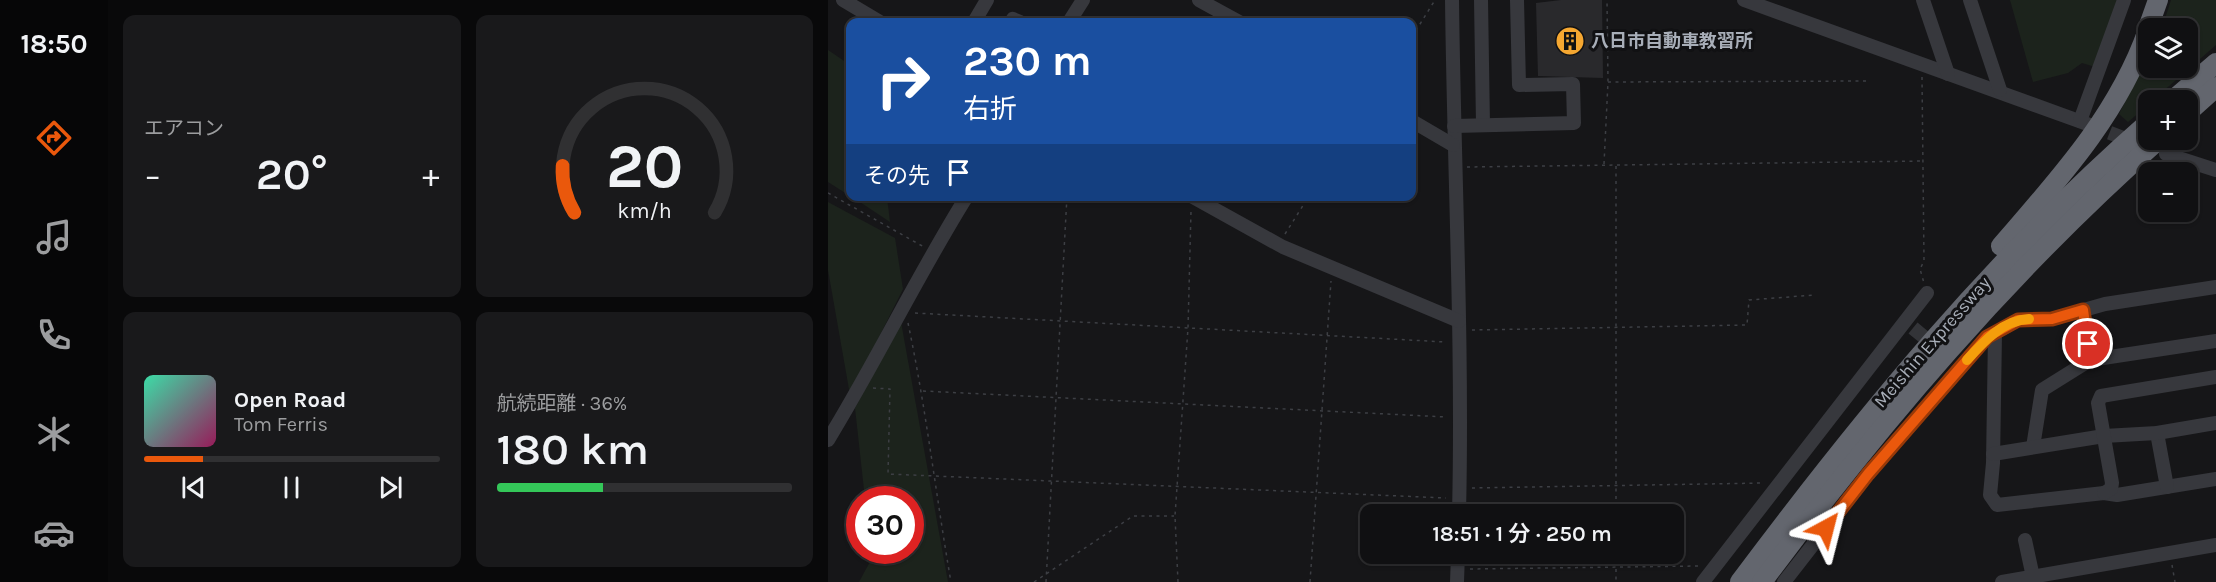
<!DOCTYPE html>
<html lang="ja">
<head>
<meta charset="utf-8">
<style>
  :root { --surface:#101012; --page:#19191b; --text:#f1f3f6; --muted:#9c9d9f; --line:#303032; --accent:#ea580c }
  body { margin:0; font-family:Karla,"Noto Sans JP",sans-serif; background:var(--page); color:var(--text); height:100vh; display:flex; flex-direction:column; font-size:22px; white-space:nowrap }
  * { box-sizing:border-box; margin:0 }
  p { font-size:20px; color:var(--muted) }
  .icon { flex:none; width:33px; height:33px; fill:none; stroke:currentColor; stroke-width:2; stroke-linecap:round; stroke-linejoin:round }
  .map { position:relative; flex:1; overflow:hidden }
  .side { display:flex; flex-direction:column; gap:15px; padding:15px; background:#09090a; width:720px }
  .side>* { flex:none }
  .guide { position:absolute; left:18px; top:18px; width:570px; height:183px; border-radius:12px; box-shadow:0 2px 4px #0004,0 0 0 2px var(--line); background:#1a4fa0; color:#fff; overflow:hidden }
  .buttons { position:absolute; left:1310px; top:18px; display:grid; gap:12px }
  .buttons a { display:grid; place-items:center; width:60px; height:60px; border-radius:12px; background:var(--surface); box-shadow:0 2px 4px #0004,0 0 0 2px var(--line); font-size:30px }
  .speed { position:absolute; left:18px; top:486px; display:flex; gap:12px; font-size:30px; font-weight:700; text-align:center }
  .speed>* { display:grid; place-content:center; width:78px; height:78px; border-radius:50%; background:var(--surface); box-shadow:0 2px 4px #0004,0 0 0 2px var(--line); line-height:1 }
  .speed .limit { border:9px solid #d22; background:#fff; color:#111 }
  .pin { position:absolute; display:grid; place-items:center; width:51px; height:51px; color:#fff; margin:-26px; border:3px solid #fff; border-radius:50%; box-shadow:0 2px 6px #0007 }
  .me { position:absolute; width:66px; margin:-33px; rotate:38deg; stroke-linejoin:round; filter:drop-shadow(0 0 4px #0008) }
  .turn { display:flex; align-items:center; gap:21px; height:126px; padding:0 18px; font-size:27px }
  .turn .icon { width:78px; height:78px; stroke-width:2.5 }
  .turn b { display:block; font-size:42px; line-height:51px }
  .then { display:flex; align-items:center; height:57px; padding:0 18px; background:#0003; gap:12px; font-size:22px }
  .big { font-size:45px; font-weight:600; line-height:1.1 }
  .side .tile { flex:1; display:flex; flex-direction:column; justify-content:center; gap:9px; min-width:0; padding:0 21px; border-radius:12px; background:var(--page) }
  .side .dial { align-items:center; gap:0 }
  .dial svg { height:156px; overflow:visible; fill:none; stroke:var(--line); stroke-width:7; stroke-linecap:round; text-anchor:middle }
  .dial text { fill:var(--text); stroke:none }
  .song { display:flex; align-items:center; gap:18px }
  .cover { width:72px; height:72px; border-radius:9px; background:linear-gradient(135deg,hsl(160 70% 55%),hsl(330 70% 35%)) }
  .played { height:6px; border-radius:3px; background:linear-gradient(90deg,var(--accent) 20%,var(--line) 20%) }
  .keys { display:flex; justify-content:space-around; direction:ltr }
  .heat { display:flex; justify-content:space-between; align-items:center; font-size:33px; direction:ltr }
  .charge { height:9px; border-radius:4px; background:linear-gradient(90deg,#34c759 36%,var(--line) 0) }
  .side .tiles { flex:1; display:grid; gap:15px; grid-template-columns:repeat(2,1fr) }
  .trip { position:absolute; left:532px; top:504px; width:324px; height:60px; border-radius:12px; background:var(--surface); box-shadow:0 2px 4px #0004,0 0 0 2px var(--line); font-weight:600; line-height:60px; text-align:center }
  main { display:flex; flex:1; min-height:0 }
  .tab-bar { display:flex; flex-direction:column; width:108px; justify-content:space-around; align-items:center; background:#060607; color:var(--muted) }
  .tab-bar .icon { width:42px; height:42px }
  .tab-bar .current { color:var(--accent) }
  .tab-bar b { font-size:27px; color:var(--text) }
  .map>svg:first-child { display:block }
  .green { fill:#1c231c }
  .building { fill:#29292c }
  .lines { fill:none; stroke-linecap:round; stroke-linejoin:round }
  .minor-tunnel { stroke:#333438; stroke-width:14; stroke-dasharray:14 7; stroke-linecap:butt }
  .path { stroke:#3d3f44; stroke-width:1.5; stroke-dasharray:3 4.5; stroke-linecap:butt }
  .minor { stroke:#37383d; stroke-width:14 }
  .highway { stroke:#63666e; stroke-width:20 }
  .route-casing { stroke:#983908; stroke-width:15 }
  .route { stroke:#ea580c; stroke-width:10 }
  .slow { stroke:#f59e0b; stroke-width:10 }
  .labels { text-anchor:middle; stroke-width:6; stroke-linejoin:round; paint-order:stroke }
  .poi-label { font-size:18px; font-weight:bold; fill:#a8aeb8; stroke:#111113; text-anchor:start }
  .street-label { font-size:18px; fill:#a8aeb8; stroke:#111113 }
</style>
</head>
<body>
<main>
<nav class="tab-bar">
<b>18:50</b>
<svg class="icon current" aria-label="directions" viewBox="0 0 24 24"><path d="M12 3l9 9-9 9-9-9zM9 14v-3h6M13 9l2 2-2 2"/></svg>
<svg class="icon" aria-label="music" viewBox="0 0 24 24"><path d="M9 18V5l10-2v13"/><circle cx="6" cy="18" r="3"/><circle cx="16" cy="16" r="3"/></svg>
<svg class="icon" aria-label="phone" viewBox="0 0 24 24"><path d="M5 4h4l2 5-3 2q2 4 5 5l2-3 5 2v4C11 20 4 13 5 4z"/></svg>
<svg class="icon" aria-label="climate" viewBox="0 0 24 24"><path d="M12 3v18M4 7l16 10M4 17L20 7"/></svg>
<svg class="icon" aria-label="car" viewBox="0 0 24 24"><path d="M5 17H2v-5l4-1 3-4h7l3 4 3 1v5h-3M9 17h6M6 11h13"/><circle cx="7" cy="17" r="2"/><circle cx="17" cy="17" r="2"/></svg>
</nav>
<section class="side">
<div class="tiles">
<div class="tile"><p>エアコン</p>
<div class="heat"><a>−</a><b class="big">20°</b><a>+</a></div>
</div>
<div class="tile dial"><svg viewBox="0 0 100 80">
<path d="M14 69A42 42 0 1 1 86 69"/>
<path d="M14 69A42 42 0 0 1 8 45" stroke="#ea580c"/>
<text x="50" y="56" font-size="32" font-weight="700">20</text>
<text x="50" y="72" font-size="11">km/h</text>
</svg></div>
<div class="tile">
<div class="song"><i class="cover"></i><div><b>Open Road</b><p>Tom Ferris</p></div></div>
<div class="played"></div>
<div class="keys"><svg class="icon" aria-label="previous" viewBox="0 0 24 24"><path d="M18 5L8 12l10 7zM5 5v14"/></svg><svg class="icon" aria-label="pause" viewBox="0 0 24 24"><path d="M8 5v14M16 5v14"/></svg><svg class="icon" aria-label="next" viewBox="0 0 24 24"><path d="M6 5l10 7-10 7zM19 5v14"/></svg></div>
</div>
<div class="tile"><p>航続距離 · 36%</p><b class="big">180 km</b><div class="charge"></div></div>
</div>
</section>
<div class="map">
<svg width="1388" height="582" viewBox="0 0 1388 582">
  <rect width="100%" height="100%" fill="#161618"/>
  <g class="green">
    <polygon points="1182,0 1291,0 1267,67 1254,63 1240,73 1205,82"/>
    <polygon points="1343,0 1388,0 1388,45 1325,100 1320,100 1320,105 1300,122 1291,114 1320,56 1320,68 1359,68 1359,28 1334,28"/>
    <polygon points="0,50 22,65 22,196 0,182"/>
    <polygon points="23,196 59,197 62,222"/>
    <polygon points="0,202 67,238 75,289 22,395 0,270"/>
    <polygon points="73,322 120,582 31,582 44,558 43,551 82,550 82,500 37,499 27,408"/>
  </g>
  <polygon class="building" points="733,0 774,0 775,78 710,76 708,3"/>
  <g class="lines">
    <g class="minor-tunnel">
      <polyline points="1262,125 1308,143"/>
      <polyline points="1085,328 1109,348"/>
    </g>
    <g class="path">
      <polyline points="584,37 607,0"/>
      <polyline points="1094,77 1096,261 1092,269 1096,283"/>
      <polyline points="780,82 1039,81"/>
      <polyline points="776,164 780,82 779,0"/>
      <polyline points="639,167 1095,161"/>
      <polyline points="0,193 96,247"/>
      <polyline points="457,234 481,196"/>
      <polyline points="87,313 618,342"/>
      <path d="M 80,323 C 98,408 108,496 123,582"/>
      <polyline points="644,330 919,325 921,300 986,295"/>
      <polyline points="45,388 62,389 60,474 618,498"/>
      <polyline points="95,391 618,417"/>
      <polyline points="644,488 936,483"/>
      <polyline points="788,514 788,166"/>
      <polyline points="788,554 788,582"/>
      <polyline points="1344,565 1347,582"/>
      <polyline points="642,569 872,566"/>
      <polyline points="206,582 305,516 346,516"/>
      <polyline points="218,582 239,196"/>
      <polyline points="350,582 347,516 360,328 363,211"/>
      <polyline points="482,582 503,281"/>
    </g>
    <g class="minor">
      <polyline points="15,0 52,22"/>
      <polyline points="371,0 411,22"/>
      <path d="M 624,0 C 626,171 635,343 631,514"/>
      <polyline points="653,0 655,125"/>
      <polyline points="916,0 1262,125"/>
      <polyline points="1095,0 1120,74"/>
      <polyline points="1142,0 1172,90"/>
      <polyline points="146,22 159,0"/>
      <polyline points="183,22 185,19 192,22"/>
      <polyline points="241,22 255,0"/>
      <polyline points="584,121 625,145"/>
      <polyline points="1252,121 1296,0"/>
      <polyline points="626,126 746,123 745,84 691,85 689,0"/>
      <polyline points="1338,154 1388,170"/>
      <polyline points="363,196 455,247 631,321"/>
      <polyline points="1388,287 1277,304 1224,319 1190,320 1167,333 1165,463 1162,495 1169,505 1276,493 1289,495 1388,479"/>
      <polyline points="1255,310 1262,360"/>
      <polyline points="1329,433 1339,487"/>
      <path d="M 0,440 C 49,360 89,276 139,196"/>
      <polyline points="1205,447 1214,390 1262,360 1388,341"/>
      <polyline points="1165,454 1276,436 1329,433 1388,423"/>
      <polyline points="1276,493 1283,489 1284,483 1270,403 1273,396 1388,377"/>
      <polyline points="1197,540 1205,577"/>
      <polyline points="629,582 630,554"/>
      <polyline points="875,582 1099,293"/>
      <polyline points="956,582 1040,474 1159,337 1167,333"/>
      <polyline points="1174,582 1388,545"/>
    </g>
    <g class="highway">
      <polyline points="1320,28 1330,0"/>
      <polyline points="1345,100 1388,63"/>
      <polyline points="1359,113 1388,87"/>
      <path d="M 1173,246 C 1231,179 1290,115 1320,30"/>
      <path d="M 912,582 C 1037,415 1163,261 1320,123"/>
      <path d="M 934,582 C 1053,422 1181,272 1330,140"/>
    </g>
  </g>
  <g class="lines">
    <g class="route-casing">
      <polyline id="route" points="998,528 1040,474 1159,337 1190,320 1224,319 1255,310 1260,344"/>
    </g>
    <use href="#route" class="route"/>
    <path class="slow" d="M 1139,360 C 1155,342 1175,320 1201,319"/>
  </g>
  <defs>
    <g id="building-disc" transform="scale(1.5)"><circle r="9.5" fill="#f5a731" stroke="#111113"/><path d="M-4-6H4V6H1V3H-1V6H-4ZM-2.5-4.3h1.7v1.8h-1.7ZM.8-4.3h1.7v1.8H.8ZM-2.5-1h1.7V.8h-1.7ZM.8-1h1.7V.8H.8Z" fill="#111"/></g>
  </defs>
  <g fill-rule="evenodd">
    <use href="#building-disc" x="742" y="41"/>
  </g>
  <g class="labels">
    <g class="poi-label">
      <text x="763" y="47">八日市自動車教習所</text>
    </g>
    <g class="street-label">
      <text transform="translate(1104 342) rotate(-49)" y="6">Meishin Expressway</text>
    </g>
  </g>
</svg>
<div class="buttons">
<a><svg class="icon" aria-label="layers" viewBox="0 0 24 24"><path d="M12 4l9 5-9 5-9-5zM3 14l9 5 9-5"/></svg></a>
<a>+</a>
<a>−</a>
</div>
<div class="speed"><div class="limit">30</div></div>
<div class="pin" style="left:1260px;top:344px;background:#d93025"><svg class="icon" aria-label="arrive" viewBox="0 0 24 24"><path d="M6 21V4h12l-3 4 3 4H6"/></svg></div>
<svg class="me" style="left:998px;top:528px" viewBox="-20 -20 40 40"><path d="M0-17L14 15 0 8-14 15z" fill="#ea580c" stroke="#fff" stroke-width="4"/></svg>
<div class="trip">18:51 · 1 分 · 250 m</div>
<div class="guide">
<div class="turn"><svg class="icon" aria-label="right" viewBox="0 0 24 24"><path d="M7 20v-9h11M14 6l5 5-5 5"/></svg><div><b>230 m</b>右折</div></div>
<div class="then">その先<svg class="icon" aria-label="arrive" viewBox="0 0 24 24"><path d="M6 21V4h12l-3 4 3 4H6"/></svg></div>
</div>
</div>
</main>
</body>
</html>
